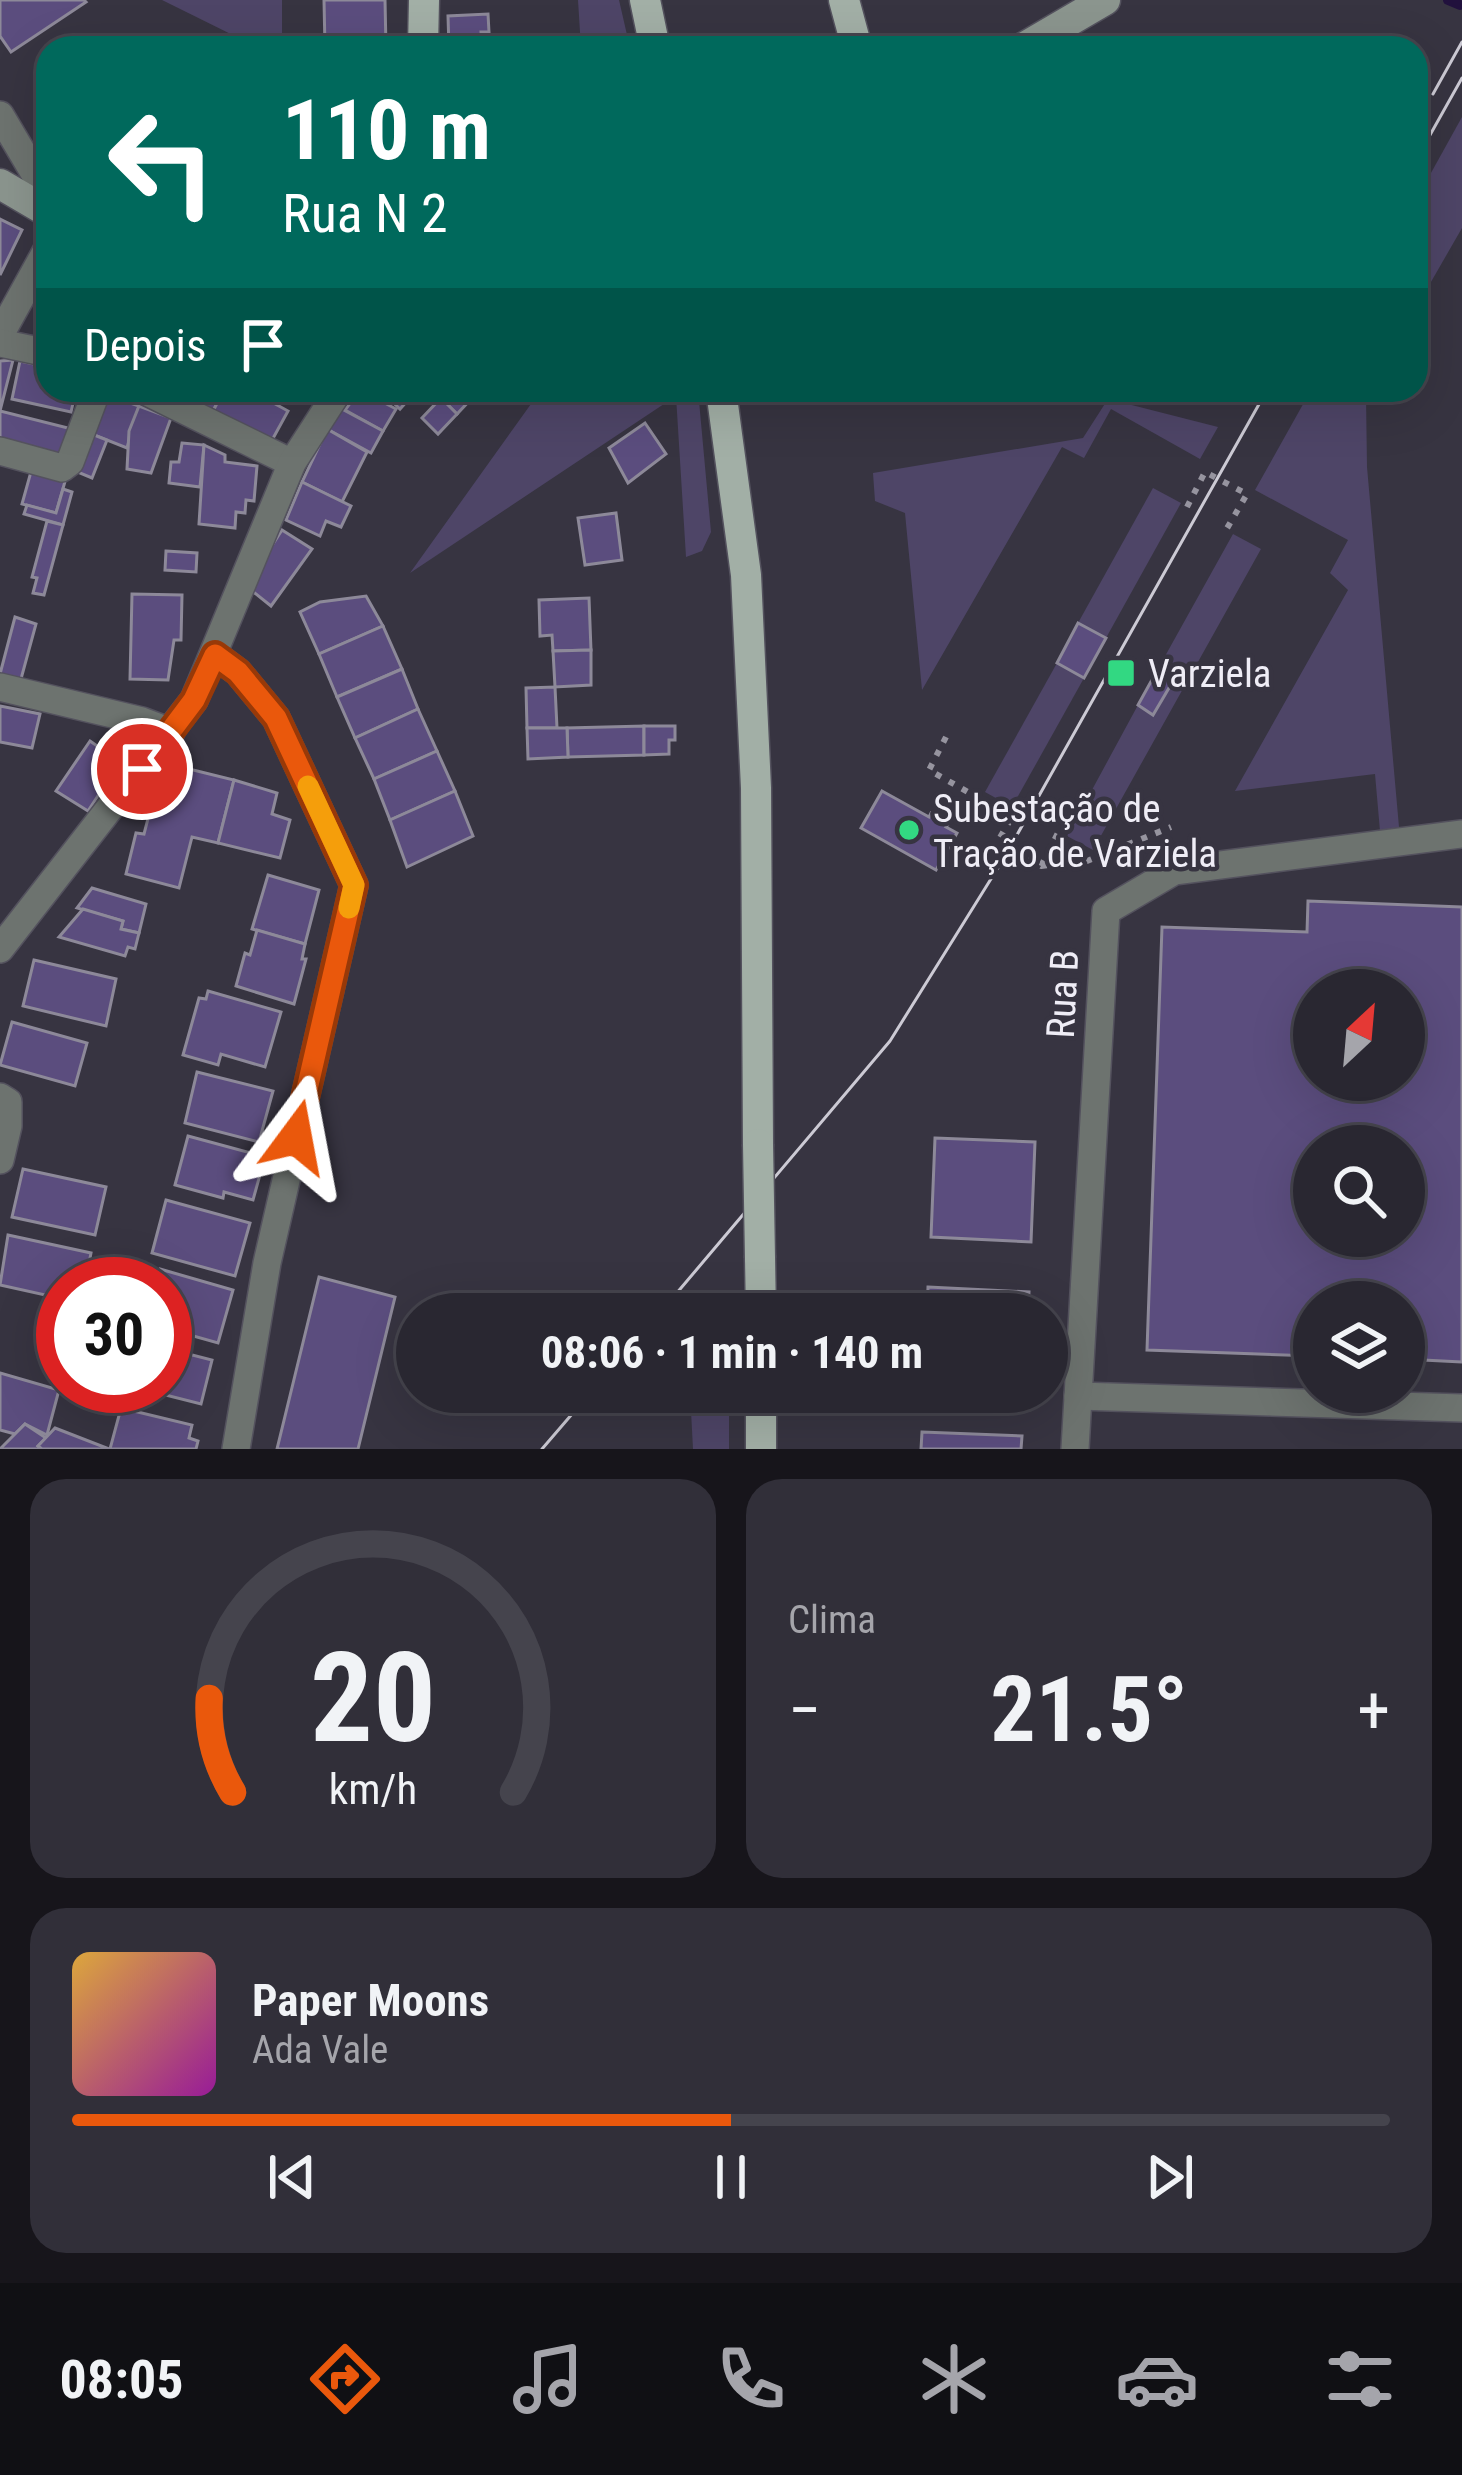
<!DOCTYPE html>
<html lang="pt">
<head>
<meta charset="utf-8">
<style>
  :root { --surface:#292731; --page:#312f39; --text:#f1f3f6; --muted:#a5a5ab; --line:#45444d; --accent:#ea580c }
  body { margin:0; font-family:"Roboto Condensed",sans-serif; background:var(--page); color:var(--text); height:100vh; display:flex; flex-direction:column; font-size:45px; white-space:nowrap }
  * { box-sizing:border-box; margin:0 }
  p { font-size:39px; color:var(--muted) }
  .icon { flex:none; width:66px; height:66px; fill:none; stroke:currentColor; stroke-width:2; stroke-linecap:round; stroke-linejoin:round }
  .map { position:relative; height:1449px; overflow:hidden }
  .side { display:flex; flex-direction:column; gap:30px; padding:30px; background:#17151b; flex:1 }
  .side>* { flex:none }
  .top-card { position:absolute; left:36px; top:36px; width:1392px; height:366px; border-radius:36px; box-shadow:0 12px 48px #0002,0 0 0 3px var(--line); background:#00695c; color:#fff; overflow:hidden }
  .needle { width:78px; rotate:26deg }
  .controls { position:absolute; left:1293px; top:969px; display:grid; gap:24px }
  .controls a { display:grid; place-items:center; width:132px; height:132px; border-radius:50%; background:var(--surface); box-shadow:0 12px 48px #0002,0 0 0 3px var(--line); font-size:60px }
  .speed { position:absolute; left:36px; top:1257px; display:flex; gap:24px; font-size:60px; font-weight:700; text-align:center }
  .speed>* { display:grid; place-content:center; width:156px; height:156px; border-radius:50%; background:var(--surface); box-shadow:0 12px 48px #0002,0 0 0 3px var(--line); line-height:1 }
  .speed .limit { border:18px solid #d22; background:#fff; color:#111 }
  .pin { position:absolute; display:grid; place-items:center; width:102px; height:102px; color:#fff; margin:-51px; border:6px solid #fff; border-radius:50%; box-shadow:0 3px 12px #0007 }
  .me { position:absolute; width:132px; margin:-66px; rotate:13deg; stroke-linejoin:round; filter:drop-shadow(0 0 9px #0008) }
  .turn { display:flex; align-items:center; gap:42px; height:252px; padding:0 48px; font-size:54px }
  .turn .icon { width:156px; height:156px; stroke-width:2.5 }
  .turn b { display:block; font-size:84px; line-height:102px }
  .then { display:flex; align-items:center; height:114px; padding:0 48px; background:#0003; gap:24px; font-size:45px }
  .big { font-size:90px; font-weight:700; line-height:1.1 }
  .side .widget { flex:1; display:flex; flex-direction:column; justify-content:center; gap:18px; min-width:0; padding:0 42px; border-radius:36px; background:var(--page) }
  .side .dial { align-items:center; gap:0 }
  .dial svg { height:312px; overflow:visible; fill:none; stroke:var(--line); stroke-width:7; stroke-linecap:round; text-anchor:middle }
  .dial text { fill:var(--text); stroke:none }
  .song { display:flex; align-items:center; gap:36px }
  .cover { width:144px; height:144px; border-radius:18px; background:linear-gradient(135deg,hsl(40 70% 55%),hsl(300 70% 35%)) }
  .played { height:12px; border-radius:6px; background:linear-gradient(90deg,var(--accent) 50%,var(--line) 50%) }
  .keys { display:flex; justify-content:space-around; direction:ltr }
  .heat { display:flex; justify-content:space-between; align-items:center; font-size:66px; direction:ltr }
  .side .tiles { flex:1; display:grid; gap:30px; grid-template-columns:1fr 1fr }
  .widget:last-child { grid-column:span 2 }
  .trip { position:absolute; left:396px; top:1293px; width:672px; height:120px; border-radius:60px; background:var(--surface); box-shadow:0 12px 48px #0002,0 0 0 3px var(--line); font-weight:700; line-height:120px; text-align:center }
  .menu { display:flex; height:192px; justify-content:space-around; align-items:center; background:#101014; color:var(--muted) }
  .menu .icon { width:84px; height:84px }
  .menu .current { color:var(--accent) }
  .menu b { font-size:54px; color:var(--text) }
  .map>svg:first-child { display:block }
  .green { fill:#4e4567 }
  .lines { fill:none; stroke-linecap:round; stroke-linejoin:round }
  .stream { stroke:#21113d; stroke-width:10 }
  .building { fill:#5b4d7e; stroke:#8d8999; stroke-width:3; fill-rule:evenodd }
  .street-casing { stroke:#54525e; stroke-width:30 }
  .secondary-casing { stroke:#54525e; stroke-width:33 }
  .primary-casing { stroke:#54525e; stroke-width:33 }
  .path { stroke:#96949f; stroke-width:6; stroke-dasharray:6 9; stroke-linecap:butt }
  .street { stroke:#6d736f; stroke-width:27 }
  .secondary { stroke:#8b958e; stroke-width:30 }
  .primary { stroke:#a2afa6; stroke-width:30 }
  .tram { stroke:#cccad4; stroke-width:3 }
  .primary-bridge-casing { stroke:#54525e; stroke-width:33; stroke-linecap:butt }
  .primary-bridge { stroke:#a2afa6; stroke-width:30 }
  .route-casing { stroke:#983908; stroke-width:30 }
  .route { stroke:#ea580c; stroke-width:21 }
  .slow { stroke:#f59e0b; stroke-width:21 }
  .poi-dot { fill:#32d882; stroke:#373441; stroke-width:4.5 }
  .labels { text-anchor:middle; stroke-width:9; stroke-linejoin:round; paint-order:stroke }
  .poi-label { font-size:39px; fill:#efedf6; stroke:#373441; text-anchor:start }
  .street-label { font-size:39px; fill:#efedf6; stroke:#373441 }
</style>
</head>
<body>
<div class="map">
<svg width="1462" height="1449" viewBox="0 0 1462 1449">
  <rect width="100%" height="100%" fill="#373441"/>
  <g class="green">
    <polygon points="162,0 282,0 282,48 259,48"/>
    <polygon points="578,0 619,0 630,48 581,48"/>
    <polygon points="1462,117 1462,228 1416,308 1416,200"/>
    <polygon points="541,390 698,390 711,532 702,551 686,557 676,396 410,573"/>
    <polygon points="1311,390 1369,390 1366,396 1367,467 1399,827 1380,831 1375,774 1235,791 1348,590 1330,573 1348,540 1255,490"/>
    <polygon points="1108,399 1218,427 1200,459 1111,409 1084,458 1062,447 922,690 905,513 875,501 873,473 1083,438"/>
    <polygon points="1153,488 1181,503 1106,638 1078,623"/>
    <polygon points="1233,534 1261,549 1093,850 1067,836 1138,705 1154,714 1175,677 1159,667"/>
    <polygon points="1057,663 1084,678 1012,807 985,792"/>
    <polygon points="690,1392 729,1392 729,1449 693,1449"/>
  </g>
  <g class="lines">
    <polyline class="stream" points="1448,0 1460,5"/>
  </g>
  <g class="building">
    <polygon points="0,0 84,0 86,2 11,52 0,36"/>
    <polygon points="324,0 385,0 386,48 325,48"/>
    <polygon points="488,14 489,32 481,32 482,48 449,48 448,16"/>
    <polygon points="0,219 22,230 0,275"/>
    <polygon points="13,360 0,411 0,413 0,361"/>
    <polygon points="20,361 48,367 48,390 76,390 71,412 12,399"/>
    <polygon points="161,390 224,390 212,413"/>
    <polygon points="224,390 250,390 288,411 271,442 212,413"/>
    <polygon points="360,390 396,409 383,431 345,410"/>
    <polygon points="380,390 417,390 400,409"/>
    <polygon points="449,390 464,390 472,398 457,414 441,398"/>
    <polygon points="104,394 139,406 127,448 89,433"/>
    <polygon points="441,398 457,414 438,434 422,418"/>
    <polygon points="139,406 171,418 151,473 127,469 129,431"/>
    <polygon points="340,408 383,431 371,453 327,429"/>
    <polygon points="0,411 72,429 59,458 0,444"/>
    <polygon points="645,423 666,454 628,483 609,448"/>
    <polygon points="327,429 367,452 342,502 302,482"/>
    <polygon points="89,433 107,440 92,478 75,471"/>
    <polygon points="182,443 204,445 200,487 169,483 171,462 179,462"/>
    <polygon points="204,445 225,455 225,462 257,466 254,501 246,500 245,513 236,512 235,528 199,524"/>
    <polygon points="32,468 66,478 56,513 22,504"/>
    <polygon points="302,482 351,506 341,527 326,521 320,536 286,520"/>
    <polygon points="63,489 72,492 63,525 24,514 27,505 56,513"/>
    <polygon points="616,513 622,560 585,565 578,518"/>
    <polygon points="47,521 63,525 44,595 33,593 37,578 32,577"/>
    <polygon points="282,530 312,549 271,606 246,586"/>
    <polygon points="166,551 197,553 196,572 165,570"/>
    <polygon points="132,594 182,595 181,640 174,640 168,680 130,679"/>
    <polygon points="366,596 383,626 319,654 300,612 320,602"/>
    <polygon points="589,598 591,650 553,651 552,635 540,636 539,600"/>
    <polygon points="15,617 36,624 21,679 0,674"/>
    <polygon points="1078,623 1106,638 1084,678 1057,663"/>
    <polygon points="383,626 402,669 337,697 319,654"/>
    <polygon points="591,650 591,685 555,687 553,651"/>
    <polygon points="1159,667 1176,676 1153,715 1138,705"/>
    <polygon points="402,669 418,709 355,738 337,697"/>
    <polygon points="555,687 557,728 527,728 526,688"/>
    <polygon points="0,706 40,714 32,748 0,742"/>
    <polygon points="418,709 437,751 374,779 355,738"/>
    <polygon points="644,726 644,755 568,757 567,728"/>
    <polygon points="644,726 675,726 675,740 669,740 669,754 644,755"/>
    <polygon points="527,728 567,728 568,757 528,759"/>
    <polygon points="90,741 120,762 88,811 56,791"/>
    <polygon points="437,751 455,791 390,820 374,779"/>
    <polygon points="185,768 234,780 218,843 192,837 179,888 126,874 136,833 144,834 156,788 178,794"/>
    <polygon points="234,780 277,793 272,814 290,820 280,858 218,843"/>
    <polygon points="455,791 473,836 407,867 390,820"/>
    <polygon points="882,791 929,817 931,813 949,823 946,827 957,833 936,870 861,828"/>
    <polygon points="268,875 319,890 305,944 252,929"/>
    <polygon points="92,888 146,904 139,933 121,929 123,921 77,908"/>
    <path d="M 1308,901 L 1462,907 L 1462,1362 L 1404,1359 L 1404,1302 L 1314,1302 L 1314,1356 L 1147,1350 L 1162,927 L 1307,932 ZM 1314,990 L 1404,990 L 1404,1080 L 1314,1080 ZM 1314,1146 L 1404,1146 L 1404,1236 L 1314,1236 Z"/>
    <polygon points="83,909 123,921 121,929 139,933 135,949 128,947 125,956 59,937"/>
    <polygon points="257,930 305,944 302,959 306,959 294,1004 236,986 245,953 250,955"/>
    <polygon points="34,960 116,979 106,1026 23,1006"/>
    <polygon points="208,991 281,1012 265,1067 221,1054 218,1065 183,1055 199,998 206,999"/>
    <polygon points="12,1022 87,1043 75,1086 0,1065"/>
    <polygon points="197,1072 273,1091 259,1142 185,1123"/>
    <polygon points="188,1136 251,1153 249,1160 263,1164 253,1200 224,1192 223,1198 175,1185"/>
    <polygon points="935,1138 1035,1142 1031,1242 931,1237"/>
    <polygon points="23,1169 106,1187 95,1235 12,1217"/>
    <polygon points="166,1200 250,1223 235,1276 152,1253"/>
    <polygon points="8,1235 91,1253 85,1284 63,1284 63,1299 0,1285"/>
    <polygon points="160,1269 233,1290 218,1343 165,1328 165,1284 155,1284"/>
    <polygon points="319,1277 395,1297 358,1449 277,1449"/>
    <polygon points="928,1287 1029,1292 1028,1314 927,1314"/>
    <polygon points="165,1348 212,1360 201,1404 130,1386 165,1386"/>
    <polygon points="0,1373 59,1390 47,1435 25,1424 15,1434 0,1430"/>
    <polygon points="121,1408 192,1425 189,1438 198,1441 196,1449 110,1449"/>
    <polygon points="25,1424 46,1438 38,1446 42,1449 0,1449"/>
    <polygon points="55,1428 109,1449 42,1449 38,1446"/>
    <polygon points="922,1432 1022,1436 1021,1449 921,1449"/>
  </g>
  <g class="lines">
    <g class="street-casing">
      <g id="street">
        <polyline points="0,115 48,196"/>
        <polyline points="0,335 48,248"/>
        <polyline points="0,343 48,353"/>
        <polyline points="143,390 292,463"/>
        <polyline points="0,451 62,468 70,462 97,390"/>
        <polyline points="215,655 238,672 276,718 354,885 267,1263 236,1449"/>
        <polyline points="0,687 142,721 171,732"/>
        <polyline points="0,949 194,700 292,463 339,390"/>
        <polyline points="0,1097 8,1102 8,1126 0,1160"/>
        <polyline points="1078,1396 1462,1408"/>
        <polyline points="1075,1449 1106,911 1174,871 1462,834"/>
      </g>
    </g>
    <g class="secondary-casing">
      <g id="secondary">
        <polyline points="1023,48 1105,0"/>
        <polyline points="0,184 48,212"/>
      </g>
    </g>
    <g class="primary-casing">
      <g id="primary">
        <polyline points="645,0 655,48"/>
        <polyline points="844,0 857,48"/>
        <polyline points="423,48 424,0"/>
        <polyline points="721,390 746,575 756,788 758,1144"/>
        <polyline points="760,1258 761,1314"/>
        <polyline points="761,1392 761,1449"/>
      </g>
    </g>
    <g class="path">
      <polyline points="1187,507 1205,472 1247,494 1226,530"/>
      <polyline points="946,737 929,770 1012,817 998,841 1041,866 1087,861 1171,827"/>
      <polyline points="1041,866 1059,831"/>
    </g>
    <use href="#street" class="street"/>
    <use href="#secondary" class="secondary"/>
    <use href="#primary" class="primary"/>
    <g class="tram">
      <polyline points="1433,94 1462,42"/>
      <polyline points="1416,160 1462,78"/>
      <polyline points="659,1314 890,1041 1004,858 1267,390"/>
      <polyline points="542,1449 591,1392"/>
    </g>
    <g class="primary-bridge-casing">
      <polyline id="primary-bridge" points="758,1144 760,1258"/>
    </g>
    <use href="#primary-bridge" class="primary-bridge"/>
  </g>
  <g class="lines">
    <g class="route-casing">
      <polyline id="route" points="142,769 194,700 215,655 238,672 276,718 354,885 296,1137"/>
    </g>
    <use href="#route" class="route"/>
    <polyline class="slow" points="308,786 354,885 349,908"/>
  </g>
  <g class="poi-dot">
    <rect x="1106" y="658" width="30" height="30" rx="6"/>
    <circle cx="909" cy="830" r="12"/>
  </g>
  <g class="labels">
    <g class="poi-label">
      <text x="1148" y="687">Varziela</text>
      <text x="933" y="822">Subestação de<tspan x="933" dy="45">Tração de Varziela</tspan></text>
    </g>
    <g class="street-label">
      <text transform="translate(1062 994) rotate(-87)" y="14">Rua B</text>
    </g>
  </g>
</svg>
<div class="controls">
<a><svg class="needle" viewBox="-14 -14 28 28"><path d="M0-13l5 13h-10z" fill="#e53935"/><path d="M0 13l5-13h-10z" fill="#a5a5ab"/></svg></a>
<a><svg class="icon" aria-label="search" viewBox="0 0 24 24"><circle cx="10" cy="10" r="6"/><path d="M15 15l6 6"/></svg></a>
<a><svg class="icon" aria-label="layers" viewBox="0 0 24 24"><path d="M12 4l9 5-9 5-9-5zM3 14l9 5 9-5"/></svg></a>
</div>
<div class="speed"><div class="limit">30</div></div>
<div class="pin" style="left:142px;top:769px;background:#d93025"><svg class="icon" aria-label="arrive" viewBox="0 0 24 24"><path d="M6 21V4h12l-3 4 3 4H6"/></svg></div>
<svg class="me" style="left:296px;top:1137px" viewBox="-20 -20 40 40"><path d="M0-17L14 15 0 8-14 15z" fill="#ea580c" stroke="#fff" stroke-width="4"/></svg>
<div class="trip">08:06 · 1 min · 140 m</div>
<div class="top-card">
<div class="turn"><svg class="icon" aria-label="left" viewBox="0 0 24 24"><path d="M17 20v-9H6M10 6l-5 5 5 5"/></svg><div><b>110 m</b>Rua N 2</div></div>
<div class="then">Depois<svg class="icon" aria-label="arrive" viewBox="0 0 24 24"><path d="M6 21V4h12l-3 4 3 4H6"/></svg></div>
</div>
</div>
<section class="side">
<div class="tiles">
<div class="widget dial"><svg viewBox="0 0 100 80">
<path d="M14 69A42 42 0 1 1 86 69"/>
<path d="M14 69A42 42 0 0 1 8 45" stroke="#ea580c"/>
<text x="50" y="56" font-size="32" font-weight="700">20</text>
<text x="50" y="72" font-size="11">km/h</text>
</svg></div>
<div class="widget"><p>Clima</p>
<div class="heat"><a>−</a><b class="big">21.5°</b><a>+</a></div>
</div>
<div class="widget">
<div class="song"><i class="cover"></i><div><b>Paper Moons</b><p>Ada Vale</p></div></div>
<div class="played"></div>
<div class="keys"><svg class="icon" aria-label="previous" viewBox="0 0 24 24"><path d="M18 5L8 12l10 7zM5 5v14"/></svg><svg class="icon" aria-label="pause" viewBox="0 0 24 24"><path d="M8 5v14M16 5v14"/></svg><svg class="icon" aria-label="next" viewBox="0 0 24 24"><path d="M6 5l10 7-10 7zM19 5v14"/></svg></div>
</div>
</div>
</section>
<nav class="menu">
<b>08:05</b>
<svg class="icon current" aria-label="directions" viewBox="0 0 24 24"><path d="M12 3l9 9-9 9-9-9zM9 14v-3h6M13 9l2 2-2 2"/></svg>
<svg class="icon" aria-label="music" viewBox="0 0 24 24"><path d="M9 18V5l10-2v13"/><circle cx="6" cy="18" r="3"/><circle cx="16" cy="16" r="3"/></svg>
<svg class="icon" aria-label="phone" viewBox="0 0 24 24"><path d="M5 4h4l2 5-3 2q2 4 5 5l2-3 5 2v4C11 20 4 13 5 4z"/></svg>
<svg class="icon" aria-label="climate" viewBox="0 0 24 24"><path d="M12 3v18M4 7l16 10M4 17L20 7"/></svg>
<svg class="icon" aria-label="car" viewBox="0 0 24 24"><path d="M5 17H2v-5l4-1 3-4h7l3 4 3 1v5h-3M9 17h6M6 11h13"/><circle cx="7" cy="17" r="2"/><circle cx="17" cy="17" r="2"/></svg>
<svg class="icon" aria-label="filters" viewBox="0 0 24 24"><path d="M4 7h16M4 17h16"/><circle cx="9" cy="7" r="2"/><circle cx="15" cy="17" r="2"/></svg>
</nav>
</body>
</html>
